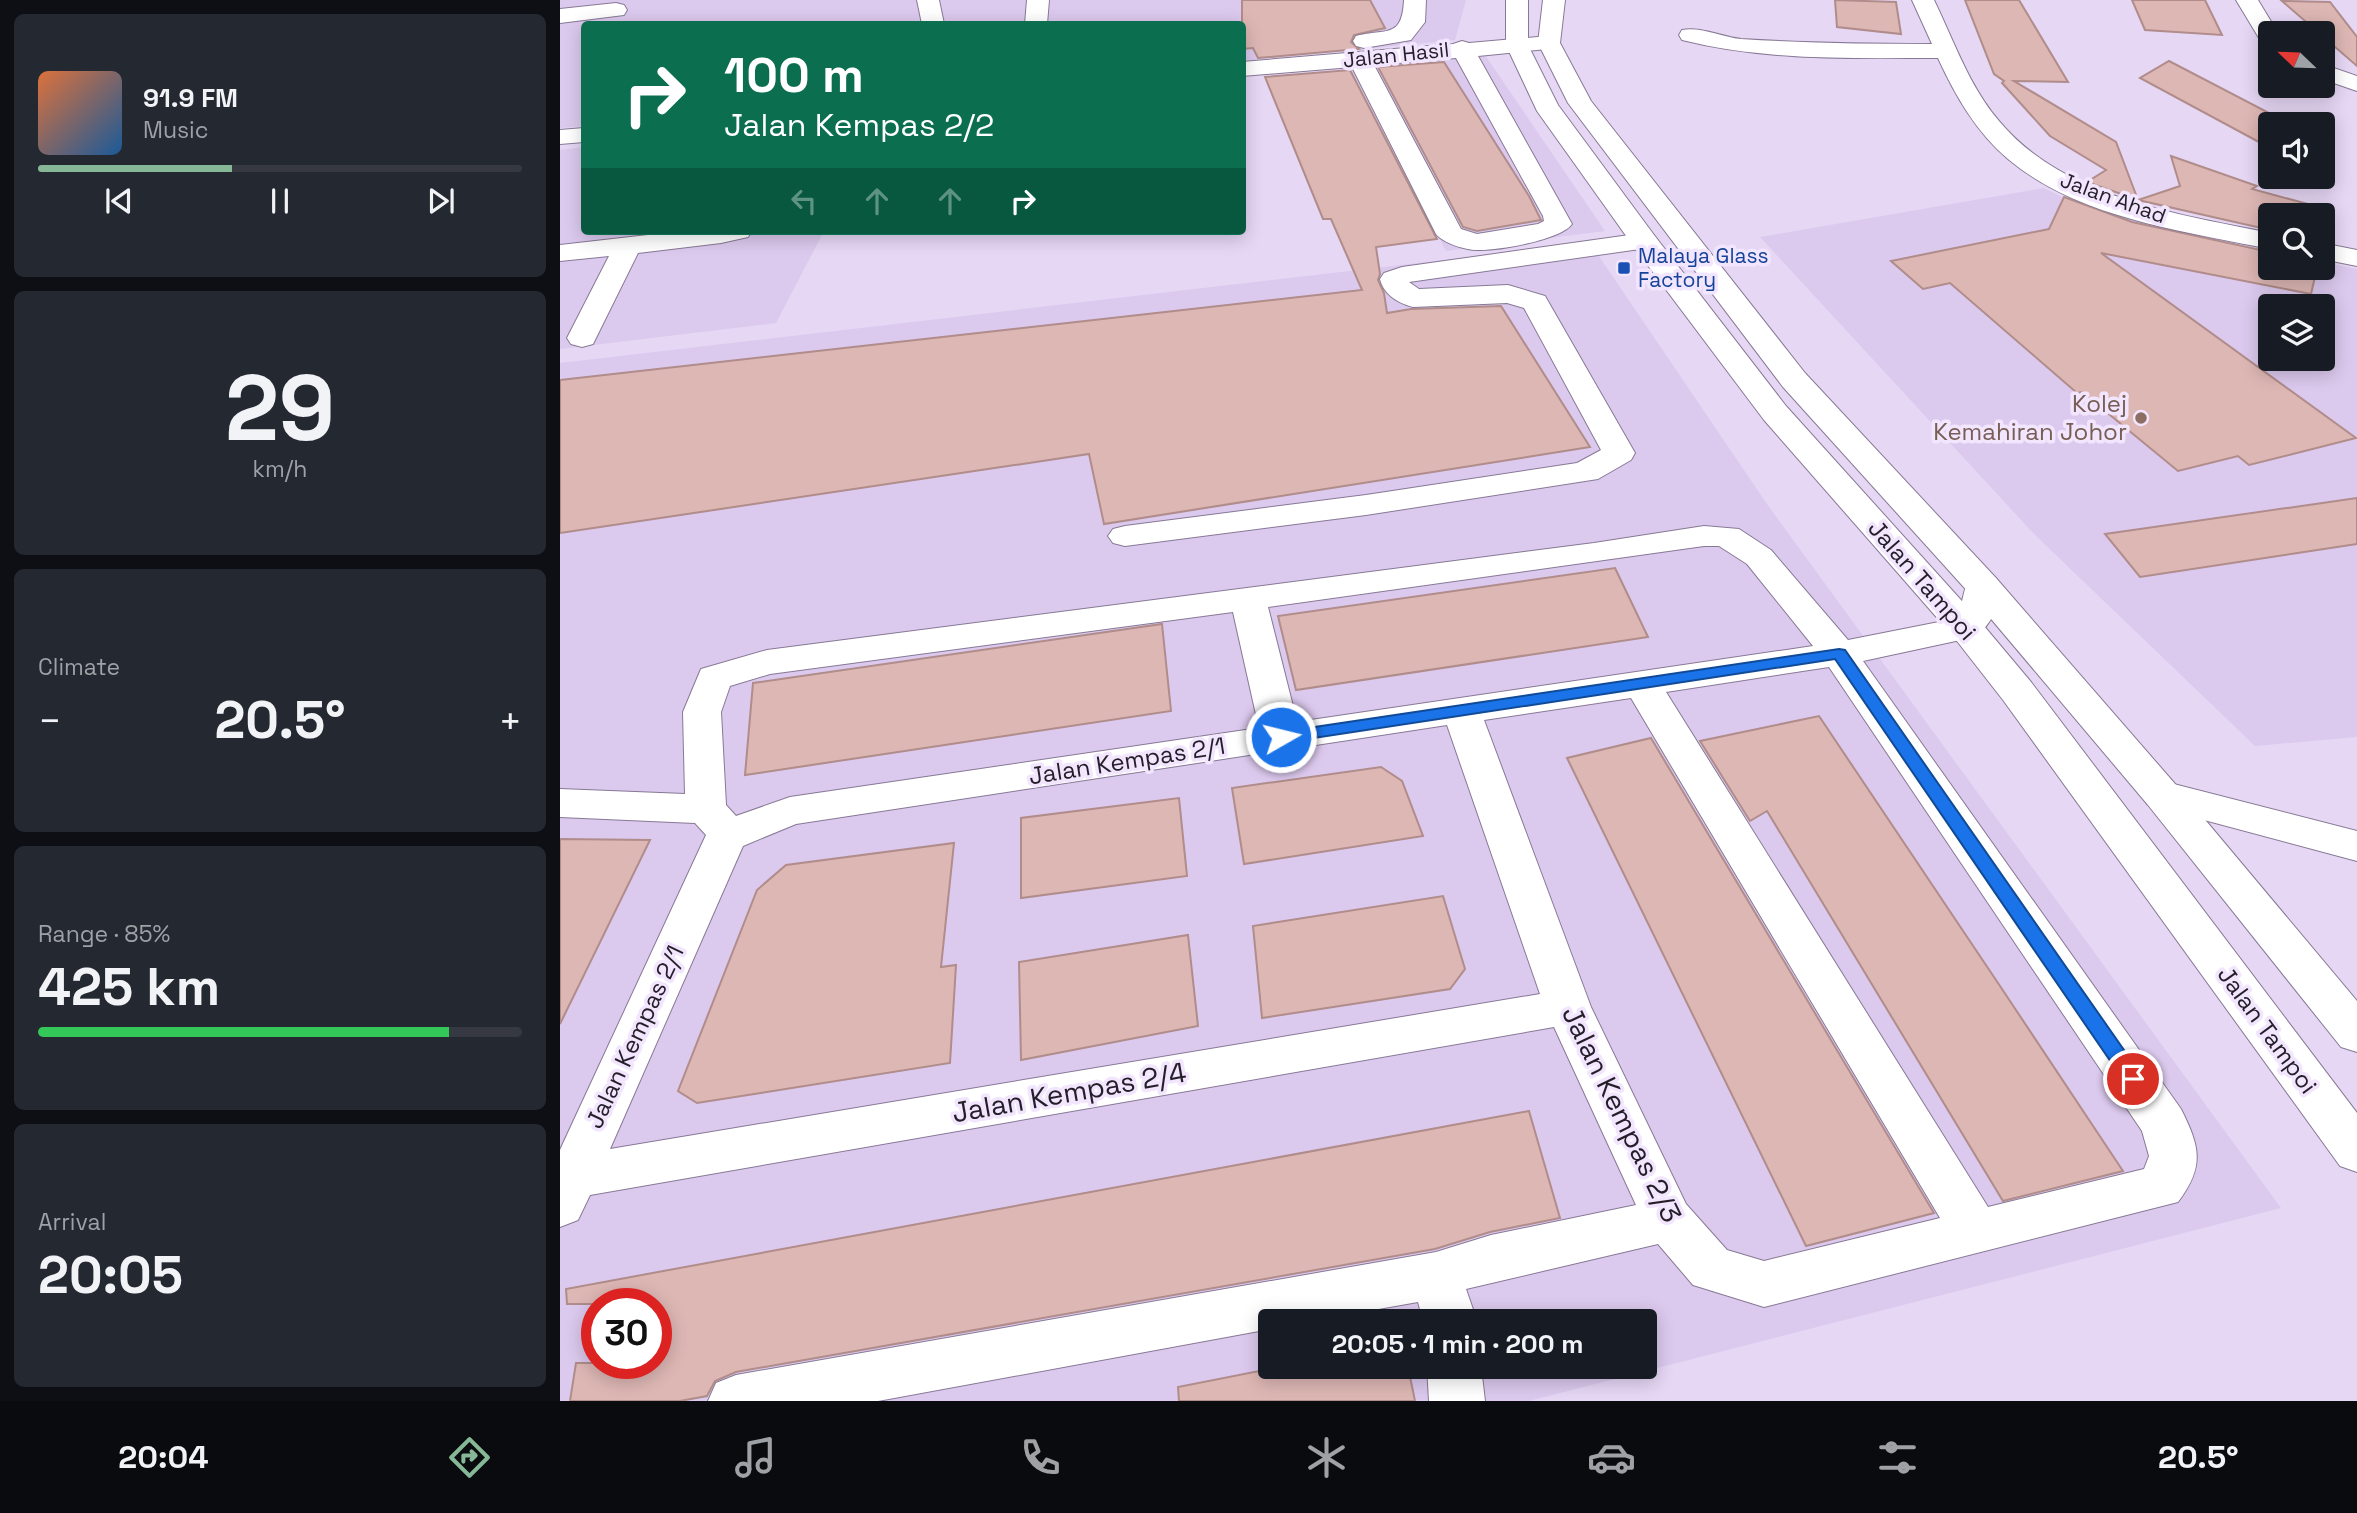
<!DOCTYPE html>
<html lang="en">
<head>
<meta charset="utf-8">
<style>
  :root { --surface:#171b24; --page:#242831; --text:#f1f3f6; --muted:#9ea1a6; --line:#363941; --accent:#86b897 }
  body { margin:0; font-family:"Space Grotesk",sans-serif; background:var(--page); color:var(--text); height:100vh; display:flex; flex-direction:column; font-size:26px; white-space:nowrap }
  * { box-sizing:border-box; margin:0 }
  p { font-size:23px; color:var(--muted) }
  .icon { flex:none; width:38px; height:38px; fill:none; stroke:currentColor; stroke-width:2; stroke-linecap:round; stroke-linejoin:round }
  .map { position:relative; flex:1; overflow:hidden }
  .details { display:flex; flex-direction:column; gap:14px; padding:14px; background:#0d0f14; width:560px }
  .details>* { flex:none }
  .guide { position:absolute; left:21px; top:21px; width:665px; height:214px; border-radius:7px; box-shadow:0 4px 18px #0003; background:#0b6e4f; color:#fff; overflow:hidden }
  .needle { width:46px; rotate:293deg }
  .tools { position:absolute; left:1698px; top:21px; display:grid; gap:14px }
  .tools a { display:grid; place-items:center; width:77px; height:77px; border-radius:7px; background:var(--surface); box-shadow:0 4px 18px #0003; font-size:35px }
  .speed { position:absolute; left:21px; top:1288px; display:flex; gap:14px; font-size:35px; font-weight:700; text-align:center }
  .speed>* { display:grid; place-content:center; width:91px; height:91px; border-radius:50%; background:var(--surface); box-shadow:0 4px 18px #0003; line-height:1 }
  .speed .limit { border:10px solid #d22; background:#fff; color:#111 }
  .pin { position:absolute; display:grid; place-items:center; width:60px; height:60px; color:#fff; margin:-30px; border:4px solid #fff; border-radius:50%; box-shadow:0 2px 7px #0007 }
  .me { position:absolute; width:77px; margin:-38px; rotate:82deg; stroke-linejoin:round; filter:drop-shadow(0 0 5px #0008) }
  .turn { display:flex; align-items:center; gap:24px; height:147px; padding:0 28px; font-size:32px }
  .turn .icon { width:91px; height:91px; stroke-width:2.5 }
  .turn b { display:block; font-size:49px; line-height:60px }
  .lanes { display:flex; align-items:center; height:66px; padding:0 28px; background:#0003; justify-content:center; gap:35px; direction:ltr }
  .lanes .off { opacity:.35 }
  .big { font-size:52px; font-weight:700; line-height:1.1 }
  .details .widget { flex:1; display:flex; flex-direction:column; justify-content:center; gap:10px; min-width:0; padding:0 24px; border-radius:10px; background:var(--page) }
  .details .dial { align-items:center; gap:0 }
  .dial b { font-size:91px; line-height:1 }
  .song { display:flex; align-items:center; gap:21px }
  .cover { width:84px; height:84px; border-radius:10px; background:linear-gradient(135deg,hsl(20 70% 55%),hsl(210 70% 35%)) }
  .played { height:7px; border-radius:4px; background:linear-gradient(90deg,var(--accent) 40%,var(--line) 40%) }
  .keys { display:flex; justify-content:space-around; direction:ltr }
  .heat { display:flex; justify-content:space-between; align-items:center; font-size:38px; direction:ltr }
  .charge { height:10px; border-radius:5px; background:linear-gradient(90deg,#34c759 85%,var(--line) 0) }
  .trip { position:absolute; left:698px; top:1309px; width:399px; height:70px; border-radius:7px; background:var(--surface); box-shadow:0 4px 18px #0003; font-weight:700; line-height:70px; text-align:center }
  .dock { display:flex; height:112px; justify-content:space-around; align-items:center; background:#090b0e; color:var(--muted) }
  .dock .icon { width:49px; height:49px }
  .dock .active { color:var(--accent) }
  .dock b { font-size:32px; color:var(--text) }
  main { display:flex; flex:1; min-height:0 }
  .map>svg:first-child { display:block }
  .built { fill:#dcc9ee; fill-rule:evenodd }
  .building { fill:#ddb7b4; stroke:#b08c8a; stroke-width:2 }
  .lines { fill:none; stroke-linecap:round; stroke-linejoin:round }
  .minor-casing { stroke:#877995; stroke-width:2 }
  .major-casing { stroke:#877995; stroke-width:2 }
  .minor { fill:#fff; fill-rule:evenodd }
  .major { fill:#fff; fill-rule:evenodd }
  .route { fill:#1a73e8; stroke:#114b97; stroke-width:2 }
  .transit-dot { fill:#1a4fb4; stroke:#f2e5fe; stroke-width:2.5 }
  .education-dot { fill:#8d6e63; stroke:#f2e5fe; stroke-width:2.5 }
  .labels { text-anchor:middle; stroke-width:7; stroke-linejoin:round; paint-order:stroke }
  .far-street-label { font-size:21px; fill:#241e29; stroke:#f2e5fe }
  .far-transit-label { font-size:21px; fill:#164399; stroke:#f2e5fe; text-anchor:start }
  .education-label { font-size:24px; fill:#785e54; stroke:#f2e5fe; text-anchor:end }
  .street-label { font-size:24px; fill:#241e29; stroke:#f2e5fe }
  .near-street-label { font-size:28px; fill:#241e29; stroke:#f2e5fe }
</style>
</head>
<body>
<main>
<section class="details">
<div class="widget">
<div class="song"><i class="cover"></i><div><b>91.9 FM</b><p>Music</p></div></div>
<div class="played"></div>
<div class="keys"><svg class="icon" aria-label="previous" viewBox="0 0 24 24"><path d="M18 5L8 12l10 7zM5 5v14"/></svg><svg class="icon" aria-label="pause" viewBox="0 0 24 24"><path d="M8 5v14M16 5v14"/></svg><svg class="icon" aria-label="next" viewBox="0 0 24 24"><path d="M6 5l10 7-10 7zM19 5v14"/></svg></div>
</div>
<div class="widget dial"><b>29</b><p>km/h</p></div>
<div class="widget"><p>Climate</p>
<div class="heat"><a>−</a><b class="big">20.5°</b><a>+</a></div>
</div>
<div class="widget"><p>Range · 85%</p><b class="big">425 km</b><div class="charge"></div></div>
<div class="widget"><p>Arrival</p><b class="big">20:05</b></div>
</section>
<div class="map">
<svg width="1797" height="1401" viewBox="0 0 1797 1401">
  <rect width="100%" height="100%" fill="#e6d7f5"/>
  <g class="built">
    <polygon points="0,0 906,0 895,40 683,61 682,24 24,24 24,126 0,128"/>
    <polygon points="923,52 1045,231 886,251 787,64"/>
    <polygon points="24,147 24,231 264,231 216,323 0,349 0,150"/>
    <path d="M 1484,188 L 1506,199 L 1592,224 L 1710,252 L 1710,268 L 1762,268 L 1762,262 L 1797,269 L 1797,737 L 1695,746 L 1474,534 L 1200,237 ZM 1710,306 L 1762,306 L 1762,359 L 1710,359 Z"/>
    <path d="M 1030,243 L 1209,507 L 1721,1208 L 969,1401 L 0,1401 L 0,363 ZM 37,1304 L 96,1304 L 96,1363 L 37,1363 ZM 710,1321 L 1085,1321 L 1085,1367 L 710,1367 Z"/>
  </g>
  <g class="building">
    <polygon points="682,0 810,0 825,28 794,35 791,42 799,49 698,58 693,48 682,49"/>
    <polygon points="1275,0 1336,2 1341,34 1277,27"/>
    <polygon points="1405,0 1459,0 1508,82 1454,81 1556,142 1578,200 1527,182 1546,170 1490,136 1442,83 1444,81 1434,74"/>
    <polygon points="1572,0 1645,0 1662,35 1585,30"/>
    <polygon points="1722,1 1770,2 1797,37 1797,66"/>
    <polygon points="1609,61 1730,124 1710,124 1710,148 1580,78"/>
    <polygon points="884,62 969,196 981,220 917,231 903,227 818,67"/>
    <polygon points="790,70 877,239 816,247 820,274 818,280 824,293 827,313 851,309 941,306 1030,447 544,524 529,454 0,533 0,380 802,290 771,219 763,219 705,77"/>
    <polygon points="1611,156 1697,186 1692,189 1770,210 1763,241 1762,215 1710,215 1710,230 1578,200 1620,186"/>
    <polygon points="1504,197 1572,222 1710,252 1710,268 1757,268 1751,294 1541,253 1796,438 1689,465 1678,456 1618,471 1522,392 1517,393 1390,283 1363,289 1331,261 1489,229"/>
    <polygon points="1797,498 1797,544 1580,577 1545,534"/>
    <polygon points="1055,568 1088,637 736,690 718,616"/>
    <polygon points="602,624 611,711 185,775 193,683"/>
    <polygon points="1259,716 1440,986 1563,1171 1443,1201 1207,811 1190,821 1140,741"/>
    <polygon points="1091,738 1374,1213 1246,1246 1007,758"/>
    <polygon points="821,767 842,781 863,836 684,864 672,788"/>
    <polygon points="619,798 627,876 461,898 461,818"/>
    <polygon points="0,839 90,840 0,1024"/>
    <polygon points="394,843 381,967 396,965 390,1063 137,1103 118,1091 197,890 226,865"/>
    <polygon points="883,896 905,969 890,989 702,1018 693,926"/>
    <polygon points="628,935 638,1026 461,1060 459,962"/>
    <polygon points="969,1111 1000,1218 930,1232 875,1249 176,1372 155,1381 147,1396 120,1401 10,1401 16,1363 96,1363 96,1304 7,1304 6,1289"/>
    <polygon points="720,1367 848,1367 855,1401 619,1401 618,1387"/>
  </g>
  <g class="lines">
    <g class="minor-casing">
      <g id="minor">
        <polygon points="357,0 379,0 384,24 362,24"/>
        <polygon points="467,0 489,0 487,24 465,24"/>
        <path d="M 844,0 L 866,0 L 865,22 L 851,40 L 804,48 L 796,46 L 793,41 L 796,36 C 827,28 842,39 844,0 Z"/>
        <path d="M 1352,0 L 1374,0 C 1394,41 1409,86 1439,121 C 1503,198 1617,214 1710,233 L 1710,249 C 1623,231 1518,218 1448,159 C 1416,132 1395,95 1378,58 C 1292,58 1206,61 1122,40 L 1119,35 L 1122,30 C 1140,26 1162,37 1181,39 C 1245,43 1308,44 1372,44 Z"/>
        <polygon points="1676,0 1698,0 1718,33 1710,33 1710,45 1702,43"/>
        <polygon points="56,3 64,5 67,10 64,15 0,23 0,9"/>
        <path d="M 989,36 L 997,38 L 1000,43 L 997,48 L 918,56 L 1012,224 C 1001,240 937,251 917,250 C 905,250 883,243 876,234 L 792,67 L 682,76 L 682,62 L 893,44 L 902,41 L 909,43 ZM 896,58 L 983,216 L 984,221 L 978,224 L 917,234 L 901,229 L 814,65 Z"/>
        <polygon points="1762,64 1797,76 1797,91 1762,79"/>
        <polygon points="24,128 24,142 0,144 0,130"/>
        <polygon points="123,231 192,231 188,237 161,243 78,253 33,344 22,347 11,344 7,338 49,256 0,261 0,245"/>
        <path d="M 1084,233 L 1094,235 L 1098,241 L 1094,247 L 849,282 L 859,289 L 948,285 L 985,296 L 1075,453 L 1071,460 L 1038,479 L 806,515 L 565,546 L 553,543 L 548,536 L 553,529 L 565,526 L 806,495 L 1017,463 L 1041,450 L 964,308 L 947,303 L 853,307 C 838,303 824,295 820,279 L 824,273 L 842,267 Z"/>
        <polygon points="1762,243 1797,250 1797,266 1762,259"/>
        <path d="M 1144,526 L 1179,529 L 1211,550 L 1288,640 L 1394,619 C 1405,604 1401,592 1410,578 L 1423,575 L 1436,578 C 1450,599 1431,619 1419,636 L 1303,661 L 1621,1109 C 1640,1147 1645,1166 1618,1202 L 1204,1307 L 1133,1285 L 1098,1244 L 906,1289 L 917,1321 L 863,1321 L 858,1302 L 751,1321 L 710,1321 L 710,1329 L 318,1401 L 148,1401 L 156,1383 L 176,1375 L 876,1252 L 931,1235 L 1076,1205 L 994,1027 L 30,1195 L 18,1220 L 0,1227 L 0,1150 L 146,835 L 135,823 L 0,817 L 0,789 L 125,794 L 123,712 L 141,669 L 207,650 L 1034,543 ZM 1144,546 L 1159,546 L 1187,564 L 1253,646 L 737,722 L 708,607 ZM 673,612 L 699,728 L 230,797 L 176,816 L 166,805 L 161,712 L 170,686 L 210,674 ZM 1269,667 L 1582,1131 L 1589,1156 L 1584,1169 L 1428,1207 L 1106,692 ZM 1071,698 L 1380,1218 L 1204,1261 L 1167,1250 L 1126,1204 L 1031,1007 L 924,720 ZM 887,725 L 980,994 L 50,1149 L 183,846 L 236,824 Z"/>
        <polygon points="1602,781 1797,831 1797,861 1588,805 1582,795 1588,785"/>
        <polygon points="867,1367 921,1367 925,1401 869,1401"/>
      </g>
    </g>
    <g class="major-casing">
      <g id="major">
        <polygon points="946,0 968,0 968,45 998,105 1094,235 1226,406 1419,620 1471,682 1797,1113 1797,1172 1780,1166 1443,700 1393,636 1204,420 1074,247 977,111 946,45"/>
        <polygon points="983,0 1005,0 1000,43 1031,101 1245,373 1436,578 1616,785 1797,1001 1797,1052 1781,1047 1588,805 1410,594 1223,387 1008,103 978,43"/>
      </g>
    </g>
    <use href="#minor" class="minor"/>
    <use href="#major" class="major"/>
  </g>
  <polygon class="route" points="1279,649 1285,650 1580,1073 1583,1079 1580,1084 1573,1086 1566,1084 1275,659 721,743 713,737 721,732"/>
  <rect class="transit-dot" x="1057" y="261" width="14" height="14" rx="3.5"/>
  <circle class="education-dot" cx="1581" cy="418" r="7"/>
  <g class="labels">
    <g class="far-street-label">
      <text transform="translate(836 55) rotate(-6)" y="7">Jalan Hasil</text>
      <text transform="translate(1553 198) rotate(20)" y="7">Jalan Ahad</text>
    </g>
    <g class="far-transit-label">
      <text x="1078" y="263">Malaya Glass<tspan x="1078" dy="24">Factory</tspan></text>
    </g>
    <g class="education-label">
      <text x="1567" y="412">Kolej<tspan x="1567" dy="28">Kemahiran Johor</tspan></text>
    </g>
    <g class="street-label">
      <text transform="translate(1362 580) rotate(49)" y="8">Jalan Tampoi</text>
      <text transform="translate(567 761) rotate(-9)" y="8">Jalan Kempas 2/1</text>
      <text transform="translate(1707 1030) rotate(54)" y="8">Jalan Tampoi</text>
      <text transform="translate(75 1037) rotate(-65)" y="8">Jalan Kempas 2/1</text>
    </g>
    <g class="near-street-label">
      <text transform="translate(509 1092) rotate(-10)" y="10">Jalan Kempas 2/4</text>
      <text transform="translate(1062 1114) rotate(64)" y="10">Jalan Kempas 2/3</text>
    </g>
  </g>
</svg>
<div class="tools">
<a><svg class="needle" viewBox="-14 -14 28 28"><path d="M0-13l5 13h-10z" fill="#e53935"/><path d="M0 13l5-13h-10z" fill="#9ea1a6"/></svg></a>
<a><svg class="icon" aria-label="sound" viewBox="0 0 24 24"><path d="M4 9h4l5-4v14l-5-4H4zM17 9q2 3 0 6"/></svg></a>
<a><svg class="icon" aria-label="search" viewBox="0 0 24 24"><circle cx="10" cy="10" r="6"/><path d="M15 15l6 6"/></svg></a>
<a><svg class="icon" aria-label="layers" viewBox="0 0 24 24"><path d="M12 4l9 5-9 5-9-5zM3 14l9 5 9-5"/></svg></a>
</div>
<div class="speed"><div class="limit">30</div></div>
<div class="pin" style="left:1573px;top:1079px;background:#d93025"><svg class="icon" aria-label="arrive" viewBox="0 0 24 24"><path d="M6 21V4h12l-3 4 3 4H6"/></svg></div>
<svg class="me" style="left:721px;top:737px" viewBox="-20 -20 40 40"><circle r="17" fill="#1a73e8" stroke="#fff" stroke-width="3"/><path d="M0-11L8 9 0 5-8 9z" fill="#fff"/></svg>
<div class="trip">20:05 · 1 min · 200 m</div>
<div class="guide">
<div class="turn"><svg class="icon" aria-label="right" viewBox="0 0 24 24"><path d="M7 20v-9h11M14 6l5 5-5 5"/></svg><div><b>100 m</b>Jalan Kempas 2/2</div></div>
<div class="lanes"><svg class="icon off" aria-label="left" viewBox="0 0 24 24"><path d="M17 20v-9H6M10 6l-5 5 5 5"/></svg><svg class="icon off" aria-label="ahead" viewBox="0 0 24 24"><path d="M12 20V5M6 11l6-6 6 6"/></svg><svg class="icon off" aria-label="ahead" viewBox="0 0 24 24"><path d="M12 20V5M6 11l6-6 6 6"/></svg><svg class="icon" aria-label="right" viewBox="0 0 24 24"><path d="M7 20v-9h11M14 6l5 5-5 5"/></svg></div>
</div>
</div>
</main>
<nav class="dock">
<b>20:04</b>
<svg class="icon active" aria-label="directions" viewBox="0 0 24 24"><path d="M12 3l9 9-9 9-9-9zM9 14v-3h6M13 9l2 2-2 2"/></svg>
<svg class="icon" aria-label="music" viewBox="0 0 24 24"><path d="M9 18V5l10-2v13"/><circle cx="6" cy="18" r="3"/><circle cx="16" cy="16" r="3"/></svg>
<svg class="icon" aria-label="phone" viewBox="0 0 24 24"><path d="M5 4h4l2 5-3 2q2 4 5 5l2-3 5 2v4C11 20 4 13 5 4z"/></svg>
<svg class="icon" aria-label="climate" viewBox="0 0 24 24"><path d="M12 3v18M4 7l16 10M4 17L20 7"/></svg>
<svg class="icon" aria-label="car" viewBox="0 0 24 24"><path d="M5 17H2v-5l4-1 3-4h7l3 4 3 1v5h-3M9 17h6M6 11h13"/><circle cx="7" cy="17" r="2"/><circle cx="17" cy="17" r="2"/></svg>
<svg class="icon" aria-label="filters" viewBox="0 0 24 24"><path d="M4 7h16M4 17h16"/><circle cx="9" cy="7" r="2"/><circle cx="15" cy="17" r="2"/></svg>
<b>20.5°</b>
</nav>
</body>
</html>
